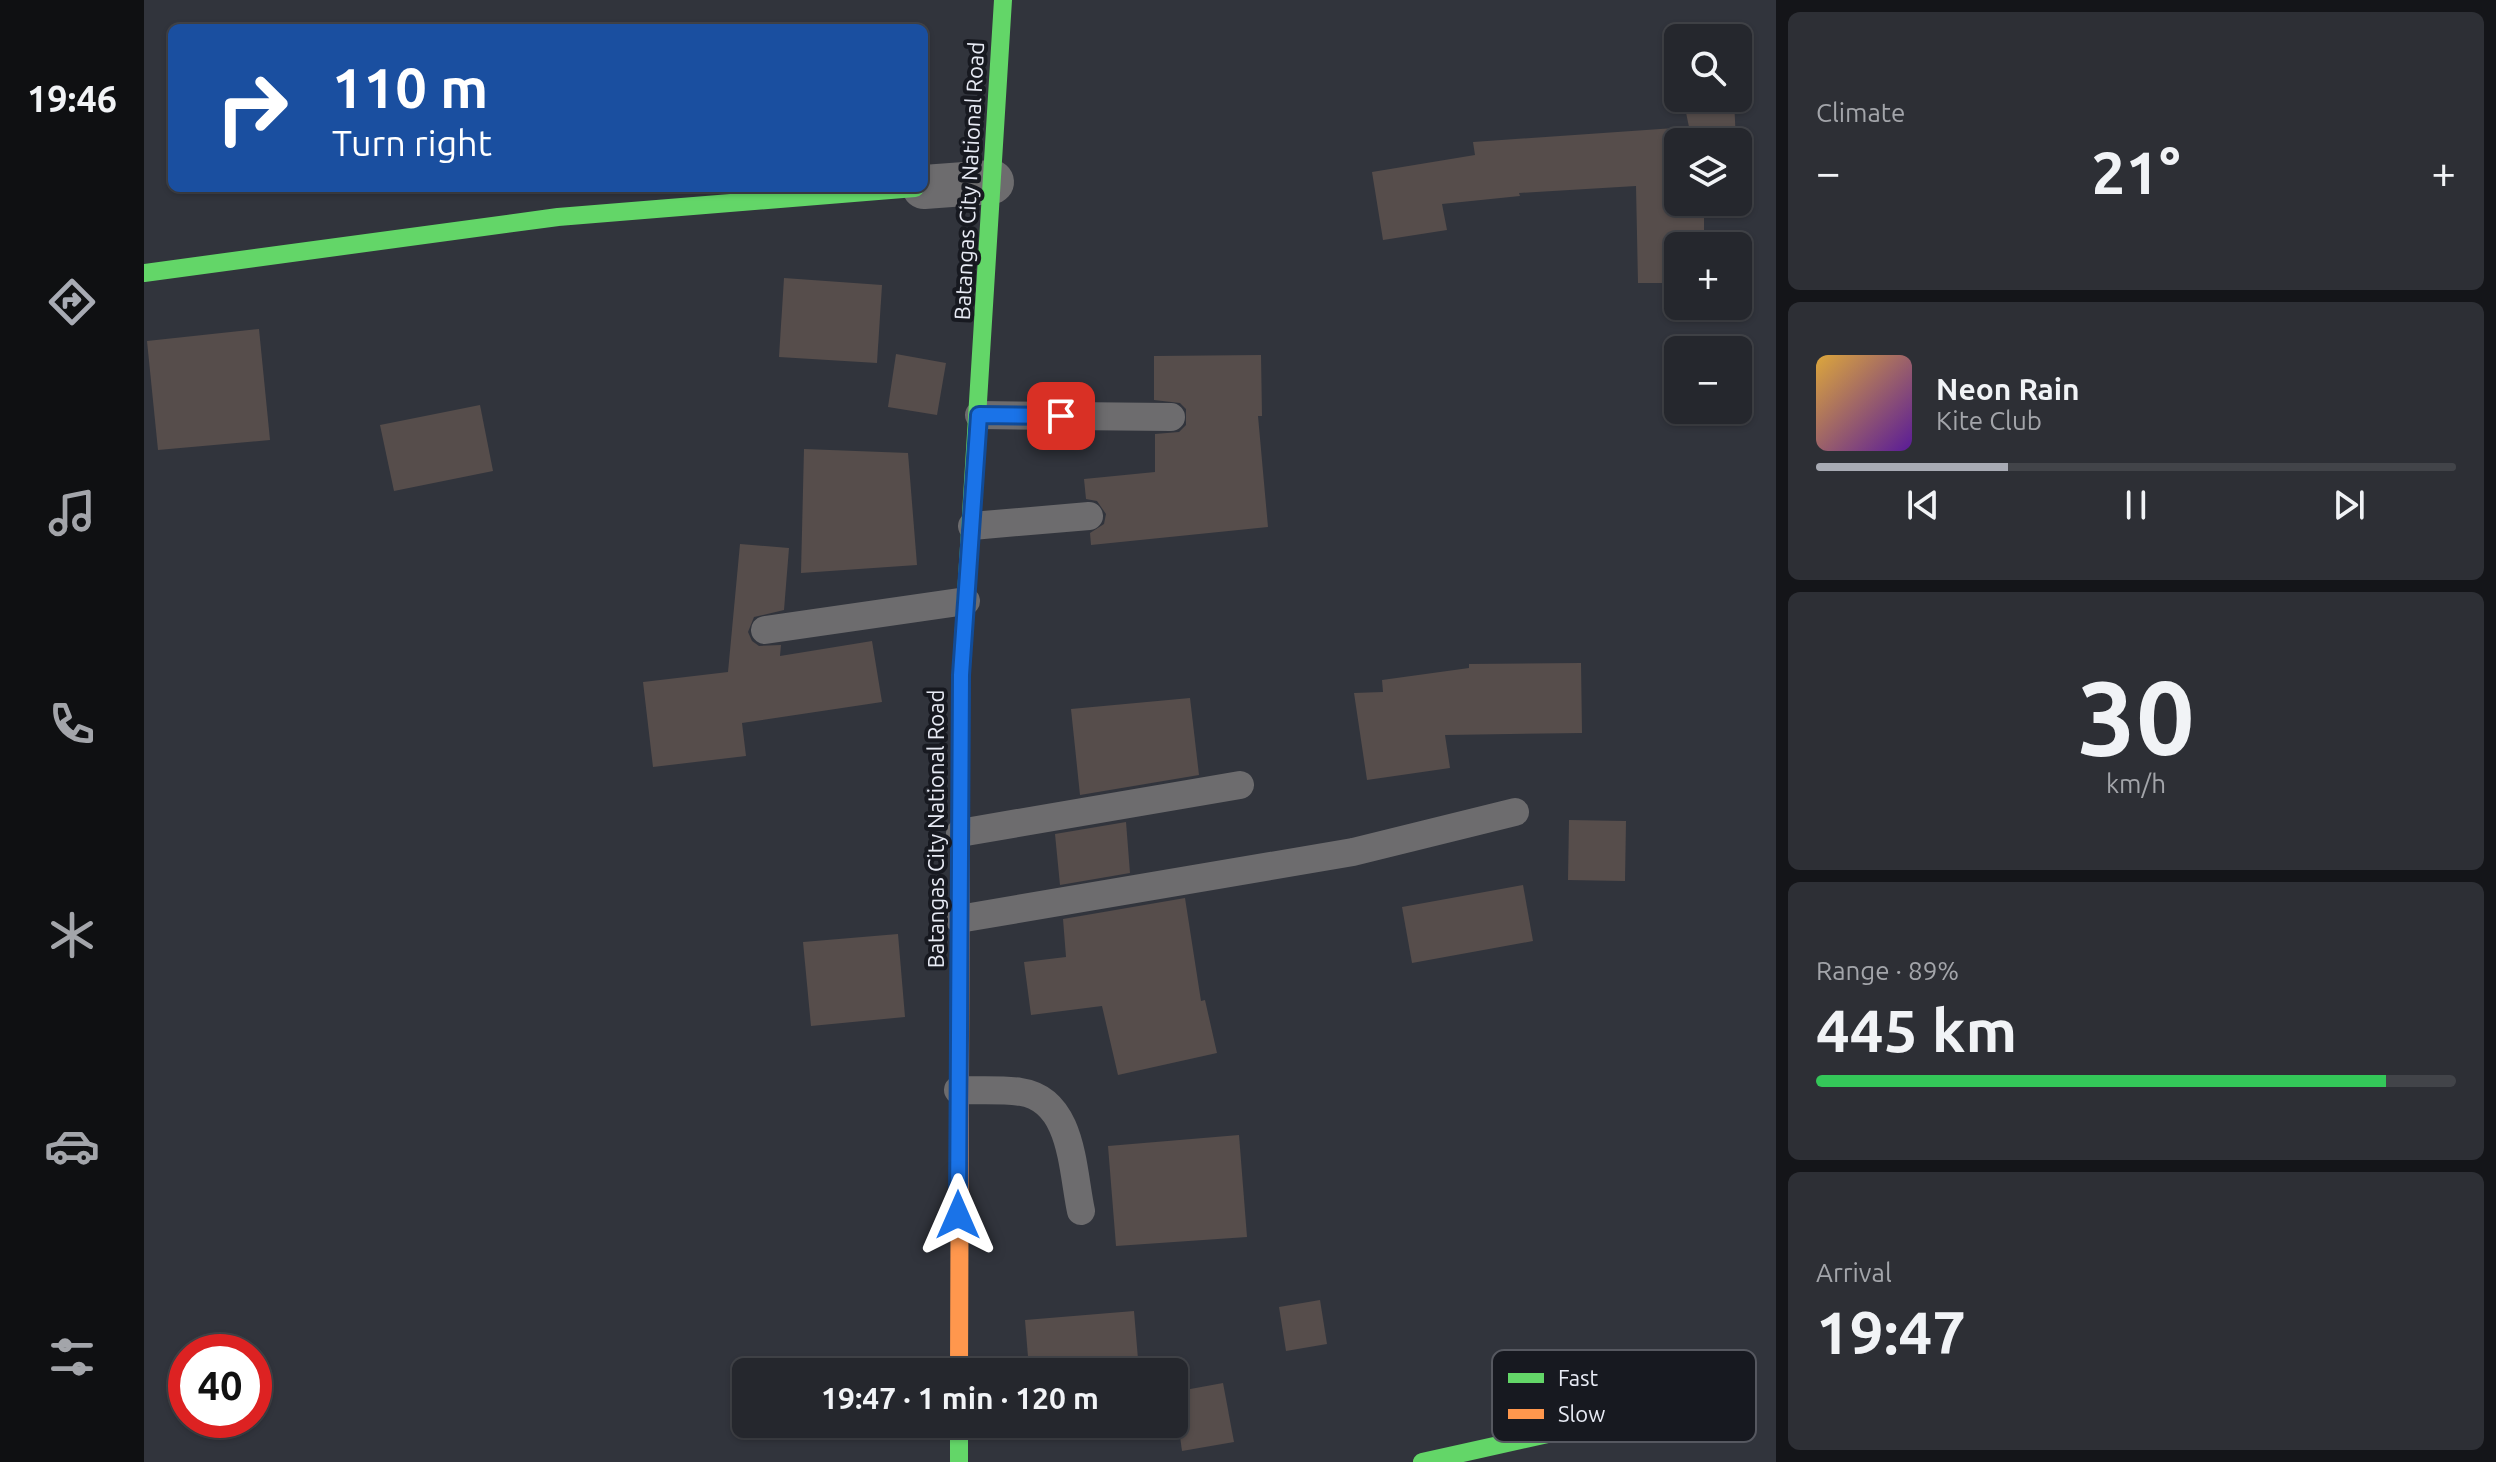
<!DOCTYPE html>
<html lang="en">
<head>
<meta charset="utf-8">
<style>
  :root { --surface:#25272d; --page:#2d2f35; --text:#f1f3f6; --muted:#a3a5aa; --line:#424449; --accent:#a8abb4 }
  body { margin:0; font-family:Ubuntu,sans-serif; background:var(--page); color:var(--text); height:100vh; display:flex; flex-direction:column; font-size:30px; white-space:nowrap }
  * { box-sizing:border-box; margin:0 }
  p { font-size:26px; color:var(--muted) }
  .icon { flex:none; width:44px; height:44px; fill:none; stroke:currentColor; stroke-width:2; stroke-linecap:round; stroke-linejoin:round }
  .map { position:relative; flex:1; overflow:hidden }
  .side { display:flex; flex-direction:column; gap:12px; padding:12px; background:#141519; width:720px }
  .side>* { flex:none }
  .banner { position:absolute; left:24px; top:24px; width:760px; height:168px; border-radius:12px; box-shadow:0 2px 6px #0004,0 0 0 2px var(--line); background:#1a4fa0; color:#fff; overflow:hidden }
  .buttons { position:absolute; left:1520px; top:24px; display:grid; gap:16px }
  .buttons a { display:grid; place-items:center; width:88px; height:88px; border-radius:12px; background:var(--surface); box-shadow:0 2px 6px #0004,0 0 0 2px var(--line); font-size:40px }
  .speed { position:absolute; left:24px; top:1334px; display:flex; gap:16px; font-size:40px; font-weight:700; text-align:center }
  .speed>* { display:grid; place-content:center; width:104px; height:104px; border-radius:50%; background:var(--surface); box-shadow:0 2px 6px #0004,0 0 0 2px var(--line); line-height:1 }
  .speed .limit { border:12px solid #d22; background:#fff; color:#111 }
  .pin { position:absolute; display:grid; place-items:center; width:68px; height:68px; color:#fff; margin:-34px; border-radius:16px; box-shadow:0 4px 12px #0006 }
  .me { position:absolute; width:88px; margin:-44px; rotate:0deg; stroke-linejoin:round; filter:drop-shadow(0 0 6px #0008) }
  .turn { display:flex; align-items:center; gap:28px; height:168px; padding:0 32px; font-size:36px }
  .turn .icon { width:104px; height:104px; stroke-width:2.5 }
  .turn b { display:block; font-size:56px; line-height:68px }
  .big { font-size:60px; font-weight:700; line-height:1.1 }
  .side .card { flex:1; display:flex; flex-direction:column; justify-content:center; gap:12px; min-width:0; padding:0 28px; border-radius:12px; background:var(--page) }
  .side .dial { align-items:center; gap:0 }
  .dial b { font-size:104px; line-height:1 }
  .song { display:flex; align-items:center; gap:24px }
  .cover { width:96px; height:96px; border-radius:12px; background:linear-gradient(135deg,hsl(40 70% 55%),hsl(270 70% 35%)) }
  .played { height:8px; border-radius:4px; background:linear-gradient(90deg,var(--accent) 30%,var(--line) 30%) }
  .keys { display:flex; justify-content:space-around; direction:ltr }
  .heat { display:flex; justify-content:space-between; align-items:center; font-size:44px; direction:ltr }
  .charge { height:12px; border-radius:6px; background:linear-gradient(90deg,#34c759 89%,var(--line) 0) }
  .trip { position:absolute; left:588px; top:1358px; width:456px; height:80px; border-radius:12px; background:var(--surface); box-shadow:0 2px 6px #0004,0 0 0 2px var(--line); font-weight:700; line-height:80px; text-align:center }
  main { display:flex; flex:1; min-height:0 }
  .menu { display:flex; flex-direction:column; width:144px; justify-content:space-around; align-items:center; background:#0f1012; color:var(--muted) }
  .menu .icon { width:56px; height:56px }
  .menu .on { color:var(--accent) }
  .menu b { font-size:36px; color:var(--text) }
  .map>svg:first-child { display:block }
  .building { fill:#564d4b }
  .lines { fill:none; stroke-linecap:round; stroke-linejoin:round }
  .lane { stroke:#6d6c6e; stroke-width:28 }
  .street { stroke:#6d6c6e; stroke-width:44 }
  .fast { stroke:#63d668; stroke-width:18 }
  .slow { stroke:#ff974d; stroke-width:18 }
  .route-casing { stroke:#114b97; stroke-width:20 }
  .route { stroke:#1a73e8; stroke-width:14 }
  .labels { text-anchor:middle; stroke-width:8; stroke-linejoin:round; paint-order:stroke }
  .street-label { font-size:22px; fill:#e8ebf5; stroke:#171920 }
  .key { fill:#171920; stroke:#565860; stroke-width:2 }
  .key-label { font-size:22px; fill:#e8ebf5 }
</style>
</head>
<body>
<main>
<nav class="menu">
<b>19:46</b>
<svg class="icon on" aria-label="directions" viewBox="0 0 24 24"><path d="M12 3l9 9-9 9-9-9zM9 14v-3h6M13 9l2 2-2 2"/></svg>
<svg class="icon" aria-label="music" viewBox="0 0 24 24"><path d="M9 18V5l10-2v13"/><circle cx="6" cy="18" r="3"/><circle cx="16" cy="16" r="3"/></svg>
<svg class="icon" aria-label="phone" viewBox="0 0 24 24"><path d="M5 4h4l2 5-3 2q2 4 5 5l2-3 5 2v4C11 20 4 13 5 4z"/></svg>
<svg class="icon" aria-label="climate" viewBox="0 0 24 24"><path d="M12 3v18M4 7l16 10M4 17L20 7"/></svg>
<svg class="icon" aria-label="car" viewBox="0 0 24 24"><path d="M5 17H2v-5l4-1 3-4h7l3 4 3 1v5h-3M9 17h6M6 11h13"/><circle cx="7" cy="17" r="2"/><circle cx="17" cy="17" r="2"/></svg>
<svg class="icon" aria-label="filters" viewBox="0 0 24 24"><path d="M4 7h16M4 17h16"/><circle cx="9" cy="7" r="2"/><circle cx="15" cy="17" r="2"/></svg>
</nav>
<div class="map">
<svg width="1632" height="1462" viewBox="0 0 1632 1462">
  <rect width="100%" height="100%" fill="#31343c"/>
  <g class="building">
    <polygon points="1539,98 1593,98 1590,99 1592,142 1534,142 1534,202 1560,202 1560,246 1534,246 1534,283 1494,283 1492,186 1375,193 1376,196 1298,204 1303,230 1239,240 1228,172 1331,155 1329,142 1545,127"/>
    <polygon points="640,278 738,285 733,363 635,357"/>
    <polygon points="115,329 126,440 14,450 3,341"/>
    <polygon points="752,354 802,363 793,415 744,407"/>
    <polygon points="1117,355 1118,416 1114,416 1124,527 947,545 946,533 960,524 962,514 953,501 942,499 940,479 1011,472 1011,434 1035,432 1042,425 1042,409 1036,403 1010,400 1010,356"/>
    <polygon points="336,405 349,471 250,491 236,425"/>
    <polygon points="660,449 764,453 773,565 657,573"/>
    <polygon points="596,544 645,548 640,610 610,617 604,632 608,641 615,646 637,645 636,656 728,641 738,702 598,723 602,756 509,767 499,682 584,672"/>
    <polygon points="1437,663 1438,733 1301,735 1306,768 1223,780 1210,693 1239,692 1238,680 1325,668 1325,664"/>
    <polygon points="1046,698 1055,775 936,795 927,709"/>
    <polygon points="1425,820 1482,821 1481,881 1424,880"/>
    <polygon points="982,822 986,873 916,885 911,834"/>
    <polygon points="1379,885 1389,941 1268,963 1258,907"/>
    <polygon points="1041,898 1057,1001 1061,1000 1073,1053 974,1075 958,1006 887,1015 880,962 922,957 919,919"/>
    <polygon points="754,934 761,1017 667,1026 659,942"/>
    <polygon points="1095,1135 1103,1237 972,1246 964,1146"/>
    <polygon points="1176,1300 1183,1344 1142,1351 1135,1307"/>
    <polygon points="990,1311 994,1359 885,1369 881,1320"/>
    <polygon points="1079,1383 1090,1442 1038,1451 1030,1392"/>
  </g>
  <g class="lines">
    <g class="lane">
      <polyline points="835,415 1027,417"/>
      <polyline points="828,526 945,516"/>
      <polyline points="621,630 822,601"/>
      <polyline points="816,833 1096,785"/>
      <polyline points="815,919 1209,852 1371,812"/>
      <path d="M 814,1090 C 834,1091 856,1089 877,1092 C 929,1100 928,1169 937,1211"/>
    </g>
    <polyline class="street" points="780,187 848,182"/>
    <g class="fast">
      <polyline points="0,273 414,217 771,188"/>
      <polyline points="817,802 817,675 859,0"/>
      <polyline points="815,1424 815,1462"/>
      <polyline points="1278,1462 1458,1422"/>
    </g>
    <polyline class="slow" points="815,1372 817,802"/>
  </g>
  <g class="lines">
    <g class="route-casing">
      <polyline id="route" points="814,1215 817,675 835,415 917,416"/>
    </g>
    <use href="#route" class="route"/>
  </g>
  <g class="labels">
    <g class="street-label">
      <text transform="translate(825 181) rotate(-87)" y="8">Batangas City National Road</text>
      <text transform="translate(792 829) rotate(-90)" y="8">Batangas City National Road</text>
    </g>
  </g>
  <rect x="1348" y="1350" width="264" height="92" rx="12" class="key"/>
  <rect x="1364" y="1373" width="36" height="10" fill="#63d668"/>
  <rect x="1364" y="1409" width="36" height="10" fill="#ff974d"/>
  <g class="key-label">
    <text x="1414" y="1386">Fast</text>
    <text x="1414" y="1422">Slow</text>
  </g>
</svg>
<div class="buttons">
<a><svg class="icon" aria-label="search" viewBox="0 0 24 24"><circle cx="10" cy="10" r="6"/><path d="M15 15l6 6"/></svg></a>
<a><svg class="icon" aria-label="layers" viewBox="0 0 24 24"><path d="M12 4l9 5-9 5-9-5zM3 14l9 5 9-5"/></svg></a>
<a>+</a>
<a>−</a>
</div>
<div class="speed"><div class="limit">40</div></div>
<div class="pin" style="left:917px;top:416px;background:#d93025"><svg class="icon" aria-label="arrive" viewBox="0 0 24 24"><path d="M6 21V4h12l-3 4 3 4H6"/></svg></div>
<svg class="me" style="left:814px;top:1215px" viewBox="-20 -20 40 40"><path d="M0-17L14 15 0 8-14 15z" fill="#1a73e8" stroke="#fff" stroke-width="4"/></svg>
<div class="trip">19:47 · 1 min · 120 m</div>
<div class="banner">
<div class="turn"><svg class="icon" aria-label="right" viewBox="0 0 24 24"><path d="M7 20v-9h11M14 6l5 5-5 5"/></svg><div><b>110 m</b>Turn right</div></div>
</div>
</div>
<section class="side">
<div class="card"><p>Climate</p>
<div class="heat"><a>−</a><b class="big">21°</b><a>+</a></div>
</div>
<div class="card">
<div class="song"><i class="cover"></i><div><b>Neon Rain</b><p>Kite Club</p></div></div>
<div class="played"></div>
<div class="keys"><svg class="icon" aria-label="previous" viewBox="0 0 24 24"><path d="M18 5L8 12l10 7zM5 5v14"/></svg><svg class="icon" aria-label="pause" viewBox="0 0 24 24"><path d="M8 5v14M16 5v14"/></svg><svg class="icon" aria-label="next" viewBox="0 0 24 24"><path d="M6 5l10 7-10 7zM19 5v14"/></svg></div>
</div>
<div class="card dial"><b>30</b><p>km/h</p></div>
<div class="card"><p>Range · 89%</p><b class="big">445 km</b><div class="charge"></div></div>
<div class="card"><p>Arrival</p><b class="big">19:47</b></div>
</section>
</main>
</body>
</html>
